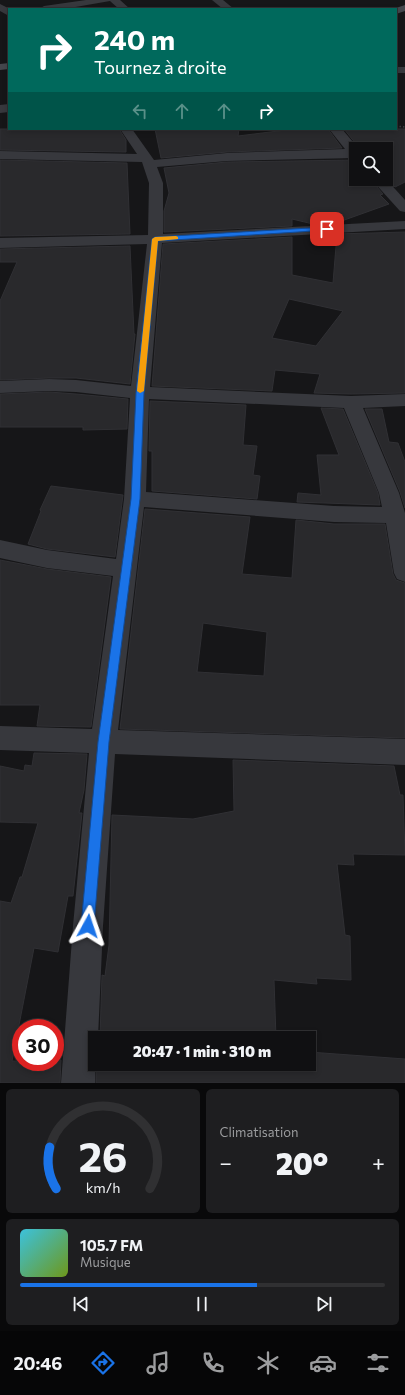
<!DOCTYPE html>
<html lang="fr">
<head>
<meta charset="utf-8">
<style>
  :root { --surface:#101012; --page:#1e1e20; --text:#f1f3f6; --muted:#9c9d9f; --line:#303032; --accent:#1a73e8 }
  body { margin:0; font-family:Commissioner,sans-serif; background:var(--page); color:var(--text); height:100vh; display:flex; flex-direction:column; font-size:15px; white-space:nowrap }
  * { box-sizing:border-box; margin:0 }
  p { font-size:13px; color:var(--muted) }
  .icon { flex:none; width:22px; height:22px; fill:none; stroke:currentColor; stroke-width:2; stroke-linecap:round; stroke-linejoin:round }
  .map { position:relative; height:1083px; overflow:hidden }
  .details { display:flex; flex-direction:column; gap:6px; padding:6px; background:#09090a; flex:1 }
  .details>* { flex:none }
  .hud { position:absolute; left:8px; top:8px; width:389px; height:122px; border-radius:0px; box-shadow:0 2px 6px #0003,0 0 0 1px var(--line); background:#00695c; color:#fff; overflow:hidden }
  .tools { position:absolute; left:349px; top:142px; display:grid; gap:8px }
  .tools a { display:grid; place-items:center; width:44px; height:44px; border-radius:0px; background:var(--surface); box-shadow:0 2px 6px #0003,0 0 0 1px var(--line); font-size:20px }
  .speed { position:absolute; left:12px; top:1019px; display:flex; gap:8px; font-size:20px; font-weight:700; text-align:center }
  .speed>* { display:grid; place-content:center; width:52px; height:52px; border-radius:50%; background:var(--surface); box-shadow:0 2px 6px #0003,0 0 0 1px var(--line); line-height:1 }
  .speed .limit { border:6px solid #d22; background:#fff; color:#111 }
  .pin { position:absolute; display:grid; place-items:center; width:34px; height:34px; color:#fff; margin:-17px; border-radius:8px; box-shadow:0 2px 6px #0006 }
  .me { position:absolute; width:44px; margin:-22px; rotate:5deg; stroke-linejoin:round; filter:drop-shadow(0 0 3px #0008) }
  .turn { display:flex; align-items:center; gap:14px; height:84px; padding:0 20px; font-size:18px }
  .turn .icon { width:52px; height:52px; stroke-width:2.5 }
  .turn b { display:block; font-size:28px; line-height:34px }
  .lanes { display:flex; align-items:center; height:38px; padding:0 20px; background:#0003; justify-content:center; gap:20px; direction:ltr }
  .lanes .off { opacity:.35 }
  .big { font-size:30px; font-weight:800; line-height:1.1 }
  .details .widget { flex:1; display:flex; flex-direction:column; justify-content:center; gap:6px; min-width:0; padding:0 14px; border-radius:6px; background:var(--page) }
  .details .dial { align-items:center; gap:0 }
  .dial svg { height:104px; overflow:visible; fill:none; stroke:var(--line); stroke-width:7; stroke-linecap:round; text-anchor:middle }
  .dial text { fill:var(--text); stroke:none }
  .song { display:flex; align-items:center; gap:12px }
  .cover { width:48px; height:48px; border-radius:6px; background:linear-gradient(135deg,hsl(190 70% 55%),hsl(80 70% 35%)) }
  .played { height:4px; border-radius:2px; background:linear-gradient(90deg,var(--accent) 65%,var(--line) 65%) }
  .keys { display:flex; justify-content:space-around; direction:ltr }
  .heat { display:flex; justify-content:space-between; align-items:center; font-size:22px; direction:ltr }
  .details .tiles { flex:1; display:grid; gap:6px; grid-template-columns:1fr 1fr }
  .widget:last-child { grid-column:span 2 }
  .trip { position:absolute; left:88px; top:1031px; width:228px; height:40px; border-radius:0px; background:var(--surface); box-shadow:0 2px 6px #0003,0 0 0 1px var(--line); font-weight:800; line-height:40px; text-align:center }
  .dock { display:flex; height:64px; justify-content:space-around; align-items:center; background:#060607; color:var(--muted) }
  .dock .icon { width:28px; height:28px }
  .dock .current { color:var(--accent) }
  .dock b { font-size:18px; color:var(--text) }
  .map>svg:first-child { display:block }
  .building { fill:#29292c; stroke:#303034; fill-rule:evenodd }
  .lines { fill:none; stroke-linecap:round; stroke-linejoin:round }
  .path { stroke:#3d3f44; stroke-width:1.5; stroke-dasharray:1.5 2; stroke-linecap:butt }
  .street { fill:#37383d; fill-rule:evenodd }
  .secondary { fill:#45474d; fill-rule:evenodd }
  .route { fill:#1a73e8; stroke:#114b97 }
  .slow { fill:#f59e0b }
</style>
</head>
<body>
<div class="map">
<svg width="405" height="1083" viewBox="0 0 405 1083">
  <rect width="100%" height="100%" fill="#161618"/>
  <g class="building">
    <polygon points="0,129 119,129 126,140 126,152 0,150"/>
    <polygon points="155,129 239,129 238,136 294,129 328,129 342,148 227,152 161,158"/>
    <polygon points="344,129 405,129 405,182 395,187 386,178 386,149 360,149"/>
    <polygon points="0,160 127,163 130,234 0,236"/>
    <polygon points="356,160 356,179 370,179 383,194 380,195 389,204 336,223 313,224 292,219 292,226 164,232 164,211 169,193 164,168 227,162"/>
    <path d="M 405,232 L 405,393 L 351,394 L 314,393 L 320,374 L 275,370 L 272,391 L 152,386 L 163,244 L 292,237 L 292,275 L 333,283 L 337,234 ZM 289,299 L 343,311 L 316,346 L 272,338 Z"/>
    <polygon points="130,246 134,334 135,334 130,384 76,378 49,378 0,380 0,301 17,262 0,262 0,249"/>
    <polygon points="49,392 76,394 128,399 127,429 83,430 83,427 0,427 0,394"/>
    <polygon points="150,401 246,405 243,445 257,446 253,475 260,476 257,499 152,491 152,451 149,451"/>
    <polygon points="321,408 343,409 378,493 380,505 297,502 298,493 321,495 317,455 339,455"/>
    <polygon points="365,409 382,409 389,442 398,443 405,462 405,508 400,492"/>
    <polygon points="51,486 123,495 115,557 47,549 28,544 41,511 40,510"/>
    <path d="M 145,509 L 250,517 L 242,574 L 292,578 L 296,520 L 334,524 L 385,524 L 393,574 L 396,580 L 405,583 L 405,738 L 120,729 ZM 203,623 L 267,632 L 264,676 L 197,672 Z"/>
    <polygon points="0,560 47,569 111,577 91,727 37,726 40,705 0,705"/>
    <polygon points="34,753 87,754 84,790 79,813 82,813 73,896 68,896 58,952 34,948 12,1061 55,1062 55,1061 61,1060 60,1083 0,1083 0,901 11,903 20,877 22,877 38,823 0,822 0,766 24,771 25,765 32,766"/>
    <polygon points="233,760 394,766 400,795 403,795 405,855 353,854 354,865 337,864 345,935 350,936 351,980 316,978 317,984 274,980 276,1038 100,1038 102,975 105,976 109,945 112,815 193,819 234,811"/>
    <polygon points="309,1052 405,1059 405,1083 96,1083 96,1064 309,1064"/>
  </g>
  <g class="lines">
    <polyline class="path" points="396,126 405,127"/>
    <g class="street">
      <polygon points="86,0 120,0 130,9 119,9 110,1 64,9 39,9 44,6"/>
      <polygon points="212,0 223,0 234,9 223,9"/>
      <polygon points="0,4 10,9 9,16 0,11"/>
      <rect x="396" y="67" width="9" height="6"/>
      <polygon points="9,104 9,112 0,113 0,105"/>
      <path d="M 120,129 L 132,129 L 154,160 L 227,153 L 345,149 L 329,129 L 342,129 L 359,149 L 356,149 L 356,158 L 227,161 L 157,167 L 163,183 L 163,234 L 405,221 L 405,229 L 162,243 L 150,387 L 351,396 L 405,394 L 405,406 L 363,408 L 399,493 L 405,513 L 405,582 L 397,579 L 394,573 L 386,523 L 334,522 L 144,507 L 118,730 L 405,739 L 405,765 L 115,754 L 103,926 L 98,1038 L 95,1038 L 95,1083 L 61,1083 L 73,926 L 89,753 L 0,750 L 0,726 L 92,729 L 113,576 L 47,568 L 0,558 L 0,540 L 47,550 L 116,559 L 124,499 L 130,398 L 76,392 L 49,391 L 0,393 L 0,381 L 49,379 L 76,380 L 131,386 L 147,244 L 0,248 L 0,238 L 148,235 L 149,183 L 142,162 L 0,159 L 0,151 L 137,154 ZM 149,399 L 344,408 L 379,493 L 382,507 L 334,506 L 146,492 Z"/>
      <polygon points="371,179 386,179 405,200 405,212 400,211"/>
    </g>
    <g class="secondary">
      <polygon points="405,5 405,11 396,14 396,9 393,9"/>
      <polygon points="9,63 9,69 0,70 0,64"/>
    </g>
  </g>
  <polygon class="route" points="327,227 330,229 329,230 158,241 144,393 140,499 109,742 94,926 92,931 88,933 83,931 81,926 98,742 131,499 136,393 152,239 155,237"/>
  <polygon class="slow" points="176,236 178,237 178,239 158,241 144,391 140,393 137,391 152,239 155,237"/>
</svg>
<div class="tools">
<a><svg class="icon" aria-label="search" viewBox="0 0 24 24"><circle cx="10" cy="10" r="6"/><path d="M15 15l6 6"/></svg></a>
</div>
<div class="speed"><div class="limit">30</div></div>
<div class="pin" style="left:327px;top:229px;background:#d93025"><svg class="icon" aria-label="arrive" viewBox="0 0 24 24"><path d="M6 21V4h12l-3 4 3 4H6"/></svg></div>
<svg class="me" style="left:88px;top:926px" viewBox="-20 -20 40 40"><path d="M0-17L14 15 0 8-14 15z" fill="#1a73e8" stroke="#fff" stroke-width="4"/></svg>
<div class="trip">20:47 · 1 min · 310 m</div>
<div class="hud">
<div class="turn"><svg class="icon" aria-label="right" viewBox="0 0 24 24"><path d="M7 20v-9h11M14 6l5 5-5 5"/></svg><div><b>240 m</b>Tournez à droite</div></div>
<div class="lanes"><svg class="icon off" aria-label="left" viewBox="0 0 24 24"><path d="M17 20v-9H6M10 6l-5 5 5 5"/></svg><svg class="icon off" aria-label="ahead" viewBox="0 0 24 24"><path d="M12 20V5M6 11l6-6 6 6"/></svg><svg class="icon off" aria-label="ahead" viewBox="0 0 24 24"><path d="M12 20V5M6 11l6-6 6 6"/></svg><svg class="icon" aria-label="right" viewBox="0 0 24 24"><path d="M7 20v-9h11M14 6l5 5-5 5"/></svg></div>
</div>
</div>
<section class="details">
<div class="tiles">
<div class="widget dial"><svg viewBox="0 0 100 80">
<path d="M14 69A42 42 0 1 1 86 69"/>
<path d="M14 69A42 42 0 0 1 9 37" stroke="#1a73e8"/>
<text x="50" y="56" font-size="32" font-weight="700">26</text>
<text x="50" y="72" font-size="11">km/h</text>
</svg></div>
<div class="widget"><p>Climatisation</p>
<div class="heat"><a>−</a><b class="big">20°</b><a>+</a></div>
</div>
<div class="widget">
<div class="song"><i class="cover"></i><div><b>105.7 FM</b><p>Musique</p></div></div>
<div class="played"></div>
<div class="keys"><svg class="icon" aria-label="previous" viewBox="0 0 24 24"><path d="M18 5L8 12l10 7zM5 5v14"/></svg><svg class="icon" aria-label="pause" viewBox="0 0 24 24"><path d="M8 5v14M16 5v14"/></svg><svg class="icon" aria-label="next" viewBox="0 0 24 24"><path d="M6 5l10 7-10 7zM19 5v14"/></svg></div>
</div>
</div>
</section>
<nav class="dock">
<b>20:46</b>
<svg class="icon current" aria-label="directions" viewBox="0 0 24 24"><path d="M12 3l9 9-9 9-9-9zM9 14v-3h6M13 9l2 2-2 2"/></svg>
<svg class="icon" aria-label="music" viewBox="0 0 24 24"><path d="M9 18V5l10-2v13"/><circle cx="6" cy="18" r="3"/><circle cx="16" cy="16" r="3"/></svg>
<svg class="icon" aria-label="phone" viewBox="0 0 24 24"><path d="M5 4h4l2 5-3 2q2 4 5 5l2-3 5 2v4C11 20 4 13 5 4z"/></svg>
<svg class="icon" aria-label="climate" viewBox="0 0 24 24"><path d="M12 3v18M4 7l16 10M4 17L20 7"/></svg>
<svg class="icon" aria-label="car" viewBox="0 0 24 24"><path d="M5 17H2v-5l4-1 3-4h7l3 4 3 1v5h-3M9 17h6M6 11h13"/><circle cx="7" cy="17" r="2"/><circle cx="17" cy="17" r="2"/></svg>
<svg class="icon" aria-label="filters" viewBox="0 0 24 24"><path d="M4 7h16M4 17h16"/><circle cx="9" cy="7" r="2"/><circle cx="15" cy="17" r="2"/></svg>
</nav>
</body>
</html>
